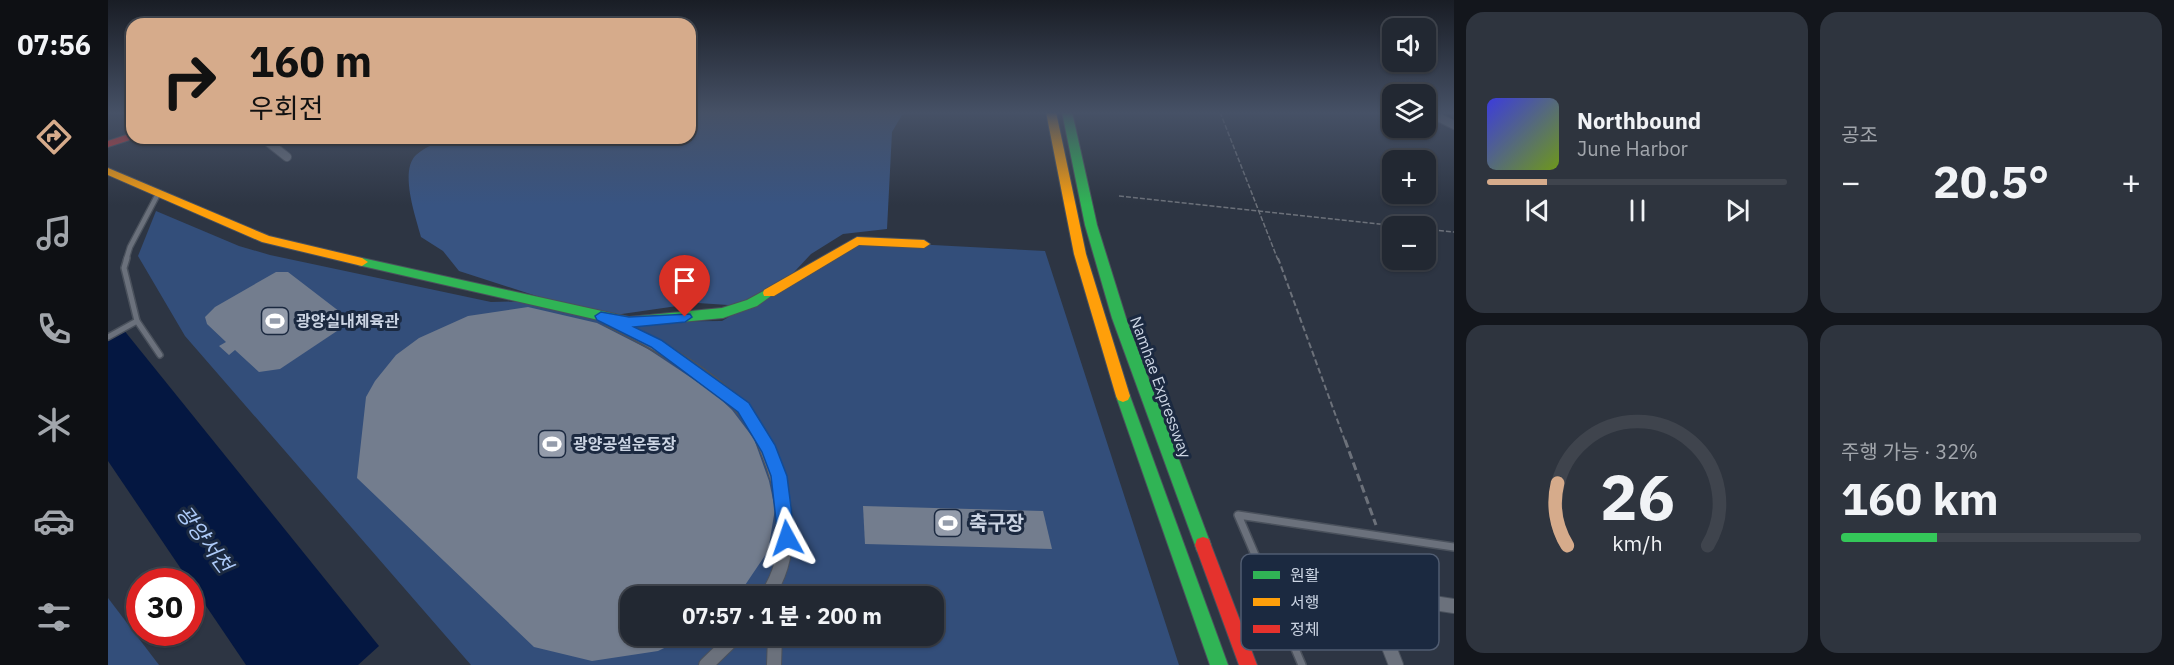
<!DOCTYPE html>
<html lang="ko">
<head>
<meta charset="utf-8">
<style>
  :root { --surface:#222832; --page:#2e343e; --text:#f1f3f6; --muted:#a2a6ac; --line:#3f444d; --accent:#d6ab8b }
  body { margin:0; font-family:"IBM Plex Sans","Noto Sans KR",sans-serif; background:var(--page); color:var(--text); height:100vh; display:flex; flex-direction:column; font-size:22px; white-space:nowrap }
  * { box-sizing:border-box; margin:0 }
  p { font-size:20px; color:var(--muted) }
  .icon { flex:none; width:33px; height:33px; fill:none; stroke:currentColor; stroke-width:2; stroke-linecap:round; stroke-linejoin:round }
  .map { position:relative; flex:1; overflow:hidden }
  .sheet { display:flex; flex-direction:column; gap:12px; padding:12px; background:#13161c; width:720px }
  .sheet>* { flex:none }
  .banner { position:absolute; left:18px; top:18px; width:570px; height:126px; border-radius:18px; box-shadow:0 2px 4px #0004,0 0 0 2px var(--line); background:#d6ab8b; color:#111; overflow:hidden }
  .fabs { position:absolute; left:1274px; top:18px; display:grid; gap:12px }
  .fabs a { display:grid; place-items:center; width:54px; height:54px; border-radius:12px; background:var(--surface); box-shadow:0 2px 4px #0004,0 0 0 2px var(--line); font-size:30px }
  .speed { position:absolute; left:18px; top:568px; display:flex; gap:12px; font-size:30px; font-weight:700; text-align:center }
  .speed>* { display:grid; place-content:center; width:78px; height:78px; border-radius:50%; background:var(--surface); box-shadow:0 2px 4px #0004,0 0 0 2px var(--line); line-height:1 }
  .speed .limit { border:9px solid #d22; background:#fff; color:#111 }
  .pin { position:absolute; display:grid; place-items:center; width:51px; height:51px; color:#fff; margin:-62px -26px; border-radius:50% 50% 50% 0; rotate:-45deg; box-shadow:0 0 6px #0007 }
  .pin .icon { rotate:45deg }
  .me { position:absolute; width:66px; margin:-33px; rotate:355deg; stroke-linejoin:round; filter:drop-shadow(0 0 4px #0008) }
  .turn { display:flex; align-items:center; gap:21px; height:126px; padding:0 24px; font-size:27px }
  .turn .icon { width:78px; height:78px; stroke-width:2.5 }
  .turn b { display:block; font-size:42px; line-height:51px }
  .big { font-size:45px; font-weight:800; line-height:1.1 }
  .sheet .widget { flex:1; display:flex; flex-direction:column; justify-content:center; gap:9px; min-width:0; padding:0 21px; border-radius:18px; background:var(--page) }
  .sheet .dial { align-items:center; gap:0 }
  .dial svg { height:156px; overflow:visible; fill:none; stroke:var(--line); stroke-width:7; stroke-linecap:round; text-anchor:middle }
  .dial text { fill:var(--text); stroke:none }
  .song { display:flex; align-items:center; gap:18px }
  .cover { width:72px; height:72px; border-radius:9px; background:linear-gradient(135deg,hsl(240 70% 55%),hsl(80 70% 35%)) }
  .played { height:6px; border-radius:3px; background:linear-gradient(90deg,var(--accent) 20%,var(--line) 20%) }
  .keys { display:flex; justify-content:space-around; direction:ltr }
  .heat { display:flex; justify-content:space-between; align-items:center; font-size:33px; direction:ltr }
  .charge { height:9px; border-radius:4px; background:linear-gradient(90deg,#34c759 32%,var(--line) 0) }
  .sheet .tiles { flex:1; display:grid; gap:12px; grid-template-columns:repeat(2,1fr) }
  .trip { position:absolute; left:512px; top:586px; width:324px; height:60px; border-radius:18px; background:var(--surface); box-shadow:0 2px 4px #0004,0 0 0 2px var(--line); font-weight:800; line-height:60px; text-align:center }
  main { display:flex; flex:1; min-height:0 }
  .dock { display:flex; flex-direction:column; width:108px; justify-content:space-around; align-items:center; background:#0e1014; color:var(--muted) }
  .dock .icon { width:42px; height:42px }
  .dock .on { color:var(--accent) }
  .dock b { font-size:27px; color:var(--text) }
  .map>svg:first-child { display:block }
  .green { fill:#334e7a; fill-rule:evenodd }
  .forest { fill:#385482 }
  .water { fill:#041741 }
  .building { fill:#737d8e }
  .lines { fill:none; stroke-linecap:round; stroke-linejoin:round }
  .lane-far2-casing { stroke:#4a515c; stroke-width:7 }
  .lane-far1-casing { stroke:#4a515c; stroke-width:8 }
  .lane-casing { stroke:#4a515c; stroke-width:10 }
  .street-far2-casing { stroke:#4a515c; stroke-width:10 }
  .street-far1-casing { stroke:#4a515c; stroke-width:14 }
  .street-casing { stroke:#4a515c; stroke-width:16 }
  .fast-casing { stroke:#4a515c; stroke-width:2 }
  .slow-casing { stroke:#4a515c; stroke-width:2 }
  .jam-casing { stroke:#4a515c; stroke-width:2 }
  .path-far2 { stroke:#6c717a; stroke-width:1.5; stroke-dasharray:5 2; stroke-linecap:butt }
  .path-far1 { stroke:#6c717a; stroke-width:2; stroke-dasharray:6 3; stroke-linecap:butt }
  .path { stroke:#6c717a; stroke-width:3; stroke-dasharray:8 4; stroke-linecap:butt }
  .lane-far2 { stroke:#6b717c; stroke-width:4.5 }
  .lane-far1 { stroke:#6b717c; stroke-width:5 }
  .lane { stroke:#6b717c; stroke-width:7 }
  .street-far2 { stroke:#6b717c; stroke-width:8 }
  .street-far1 { stroke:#6b717c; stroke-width:10 }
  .street { stroke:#6b717c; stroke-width:14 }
  .fast { fill:#30b455; fill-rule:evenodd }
  .slow { fill:#ff9f0a; fill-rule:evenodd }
  .jam { fill:#e5322d; fill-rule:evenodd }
  .route { fill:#1a73e8; stroke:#114b97; stroke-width:1.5 }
  .labels { text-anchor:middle; stroke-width:6; stroke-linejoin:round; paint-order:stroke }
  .poi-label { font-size:16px; font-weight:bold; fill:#cbd4e3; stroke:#1b2940; text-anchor:start }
  .street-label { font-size:16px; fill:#cbd4e3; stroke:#1b2940 }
  .near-poi-label { font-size:20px; font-weight:bold; fill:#cbd4e3; stroke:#1b2940; text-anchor:start }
  .near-water-label { font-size:21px; font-style:italic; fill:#adcaf8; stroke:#1b2940 }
  .key { fill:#1b2940; stroke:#505c71; stroke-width:1.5 }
  .key-label { font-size:16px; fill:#cbd4e3 }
</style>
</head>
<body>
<main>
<nav class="dock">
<b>07:56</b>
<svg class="icon on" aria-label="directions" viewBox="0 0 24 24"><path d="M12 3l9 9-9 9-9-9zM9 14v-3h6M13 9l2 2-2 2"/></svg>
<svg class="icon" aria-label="music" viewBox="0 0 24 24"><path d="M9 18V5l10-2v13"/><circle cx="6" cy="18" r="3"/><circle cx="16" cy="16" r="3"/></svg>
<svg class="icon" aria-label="phone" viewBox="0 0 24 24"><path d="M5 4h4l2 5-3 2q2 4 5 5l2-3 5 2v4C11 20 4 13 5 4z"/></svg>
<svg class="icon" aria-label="climate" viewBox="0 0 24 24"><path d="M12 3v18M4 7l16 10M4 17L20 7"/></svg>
<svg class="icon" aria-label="car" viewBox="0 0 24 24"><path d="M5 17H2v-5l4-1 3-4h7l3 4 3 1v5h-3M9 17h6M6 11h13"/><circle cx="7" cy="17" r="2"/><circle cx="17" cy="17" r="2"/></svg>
<svg class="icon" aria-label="filters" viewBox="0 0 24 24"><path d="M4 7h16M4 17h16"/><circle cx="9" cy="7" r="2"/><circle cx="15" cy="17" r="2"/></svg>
</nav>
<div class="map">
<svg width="1346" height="665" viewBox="0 0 1346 665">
  <rect width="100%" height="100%" fill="#2d3543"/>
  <g class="green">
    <path d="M 48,211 L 131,246 L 162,255 L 383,302 L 430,301 L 502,322 L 614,321 L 749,241 L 937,251 L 1071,665 L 363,665 L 77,336 L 30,256 ZM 522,597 L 825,597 L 825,636 L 522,636 Z"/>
    <polygon points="0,598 51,665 0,665"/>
  </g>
  <path class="forest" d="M 582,112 L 807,112 L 794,115 L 784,132 L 779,229 L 735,234 L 703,254 L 673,286 L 635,306 L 590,303 L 493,317 L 351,271 L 335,251 L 313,237 C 308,218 291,171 308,155 C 316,148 328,143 337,138 L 582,138 Z"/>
  <polygon class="water" points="15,329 271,646 250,665 138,665 0,461 0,337"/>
  <g class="building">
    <polygon points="168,272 180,272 236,315 238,319 229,331 172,369 151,372 127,350 121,355 111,346 118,342 99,324 97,317 107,307"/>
    <polygon points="420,307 489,323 540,349 606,393 624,410 646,439 661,481 667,509 660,551 629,597 522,597 522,636 581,636 550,651 484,661 426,647 249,478 258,397 267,381 288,355 311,338 360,316"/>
    <polygon points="755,506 935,511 944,549 757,544"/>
  </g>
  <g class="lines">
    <g class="lane-far2-casing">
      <polyline id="lane-far2" points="18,260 22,247 50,194"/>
    </g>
    <g class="lane-far1-casing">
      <g id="lane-far1">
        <polyline points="29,321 52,355"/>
        <polyline points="0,337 29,321 16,268 19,258"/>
      </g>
    </g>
    <g class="lane-casing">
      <polyline id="lane" points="1194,665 1130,515 1346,547"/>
    </g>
    <g class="street-far2-casing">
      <g id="street-far2">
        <polyline points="1320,112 1346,125"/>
        <polyline points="155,138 179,157"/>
      </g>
    </g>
    <g class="street-far1-casing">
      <path id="street-far1" d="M 502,321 C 550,345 634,391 656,441"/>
    </g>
    <g class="street-casing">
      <g id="street">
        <path d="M 655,440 C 677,489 691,550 658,597"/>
        <polyline points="1178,578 1260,593"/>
        <polyline points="598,665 628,636"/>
        <polyline points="666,665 667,636"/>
        <polyline points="1288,665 1260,593 1346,606"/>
      </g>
    </g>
    <g class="fast-casing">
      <g id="fast">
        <polygon points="954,112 964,112 989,225 1018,318 1103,545 1101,551 1095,553 1089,551 1087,545 1004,318 977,225"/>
        <polygon points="254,258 521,317 614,308 639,300 661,288 667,293 649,306 615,318 521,327 250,265 248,262"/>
        <polygon points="1015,390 1020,392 1022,396 1120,665 1102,665 1008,396 1010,392"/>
      </g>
    </g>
    <g class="slow-casing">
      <g id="slow">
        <polygon points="938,112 948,112 978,254 1022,396 1020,400 1015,402 1010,400 1008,396 966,254"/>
        <polygon points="0,168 161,236 254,258 260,262 254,266 154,242 0,175"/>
        <polygon points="749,237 816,240 822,244 816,248 751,245 666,296 656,296 655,293 656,290"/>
      </g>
    </g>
    <g class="jam-casing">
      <g id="jam">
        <polygon points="24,133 24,138 28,138 0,147 0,141"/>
        <polygon points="1095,537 1101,539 1103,545 1149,665 1131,665 1087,545 1089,539"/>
      </g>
    </g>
    <g class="path-far2">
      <polyline points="1112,112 1170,260"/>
      <polyline points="1011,196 1290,226"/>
      <polyline points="1317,229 1346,232"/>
    </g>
    <polyline class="path-far1" points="1170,258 1237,441"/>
    <polyline class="path" points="1237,440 1268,525"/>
    <use href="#lane-far2" class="lane-far2"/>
    <use href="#lane-far1" class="lane-far1"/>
    <use href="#lane" class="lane"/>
    <use href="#street-far2" class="street-far2"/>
    <use href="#street-far1" class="street-far1"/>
    <use href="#street" class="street"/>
    <use href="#fast" class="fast"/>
    <use href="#slow" class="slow"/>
    <use href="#jam" class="jam"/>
  </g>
  <linearGradient id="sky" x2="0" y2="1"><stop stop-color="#191d25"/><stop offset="0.55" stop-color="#465166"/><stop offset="1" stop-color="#465166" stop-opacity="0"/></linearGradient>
  <rect width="1346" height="205" fill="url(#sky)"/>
  <polygon class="route" points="493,312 521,317 582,314 584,317 577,322 526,327 553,340 641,403 667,445 679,476 687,538 685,544 679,546 673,544 670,538 663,476 654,452 630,412 543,347 489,320 487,316"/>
  <defs>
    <g id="stadium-square" transform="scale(1.5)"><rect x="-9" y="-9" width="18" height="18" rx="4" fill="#949cab" stroke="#1b2940"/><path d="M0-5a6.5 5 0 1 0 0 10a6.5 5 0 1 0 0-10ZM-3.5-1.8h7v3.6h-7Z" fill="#fff"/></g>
  </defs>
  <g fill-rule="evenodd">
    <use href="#stadium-square" x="167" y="321"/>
    <use href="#stadium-square" x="444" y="444"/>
    <use href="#stadium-square" x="840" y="523"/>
  </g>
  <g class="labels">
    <g class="poi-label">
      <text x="188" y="327">광양실내체육관</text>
      <text x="465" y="450">광양공설운동장</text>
    </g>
    <g class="street-label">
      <text transform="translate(1053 387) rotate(70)" y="6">Namhae Expressway</text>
    </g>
    <g class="near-poi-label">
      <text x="861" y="530">축구장</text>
    </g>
    <g class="near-water-label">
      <text transform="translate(96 539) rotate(53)" y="7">광양서천</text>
    </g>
  </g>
  <rect x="1133" y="554" width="198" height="96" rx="9" class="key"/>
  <rect x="1145" y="571" width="27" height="8" fill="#30b455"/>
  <rect x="1145" y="598" width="27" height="8" fill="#ff9f0a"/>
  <rect x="1145" y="625" width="27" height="8" fill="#e5322d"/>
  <g class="key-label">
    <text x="1182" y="581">원활</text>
    <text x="1182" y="608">서행</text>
    <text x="1182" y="635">정체</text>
  </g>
</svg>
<div class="fabs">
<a><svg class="icon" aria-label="sound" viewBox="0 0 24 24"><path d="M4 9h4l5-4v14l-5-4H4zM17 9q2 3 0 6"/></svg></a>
<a><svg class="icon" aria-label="layers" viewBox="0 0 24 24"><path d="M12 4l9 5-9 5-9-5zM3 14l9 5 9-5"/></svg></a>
<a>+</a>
<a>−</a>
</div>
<div class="speed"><div class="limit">30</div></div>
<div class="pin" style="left:577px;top:317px;background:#d93025"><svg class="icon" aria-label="arrive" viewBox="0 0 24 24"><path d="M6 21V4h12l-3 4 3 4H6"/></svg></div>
<svg class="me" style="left:679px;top:538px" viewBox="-20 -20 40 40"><path d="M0-17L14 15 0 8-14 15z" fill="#1a73e8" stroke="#fff" stroke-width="4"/></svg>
<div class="trip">07:57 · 1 분 · 200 m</div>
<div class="banner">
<div class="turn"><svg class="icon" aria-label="right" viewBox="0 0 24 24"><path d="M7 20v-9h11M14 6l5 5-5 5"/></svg><div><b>160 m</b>우회전</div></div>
</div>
</div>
<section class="sheet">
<div class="tiles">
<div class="widget">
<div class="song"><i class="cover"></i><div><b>Northbound</b><p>June Harbor</p></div></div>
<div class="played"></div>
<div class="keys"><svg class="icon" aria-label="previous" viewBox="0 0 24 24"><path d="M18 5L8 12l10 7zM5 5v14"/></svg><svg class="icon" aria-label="pause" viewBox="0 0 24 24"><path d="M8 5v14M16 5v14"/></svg><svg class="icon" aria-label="next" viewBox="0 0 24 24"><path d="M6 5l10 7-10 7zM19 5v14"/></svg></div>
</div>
<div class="widget"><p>공조</p>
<div class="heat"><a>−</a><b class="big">20.5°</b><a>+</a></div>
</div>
<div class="widget dial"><svg viewBox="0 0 100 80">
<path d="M14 69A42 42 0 1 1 86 69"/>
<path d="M14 69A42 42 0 0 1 9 37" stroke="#d6ab8b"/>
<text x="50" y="56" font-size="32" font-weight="700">26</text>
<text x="50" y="72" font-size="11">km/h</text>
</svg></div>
<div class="widget"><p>주행 가능 · 32%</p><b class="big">160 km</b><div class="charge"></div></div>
</div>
</section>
</main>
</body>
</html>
